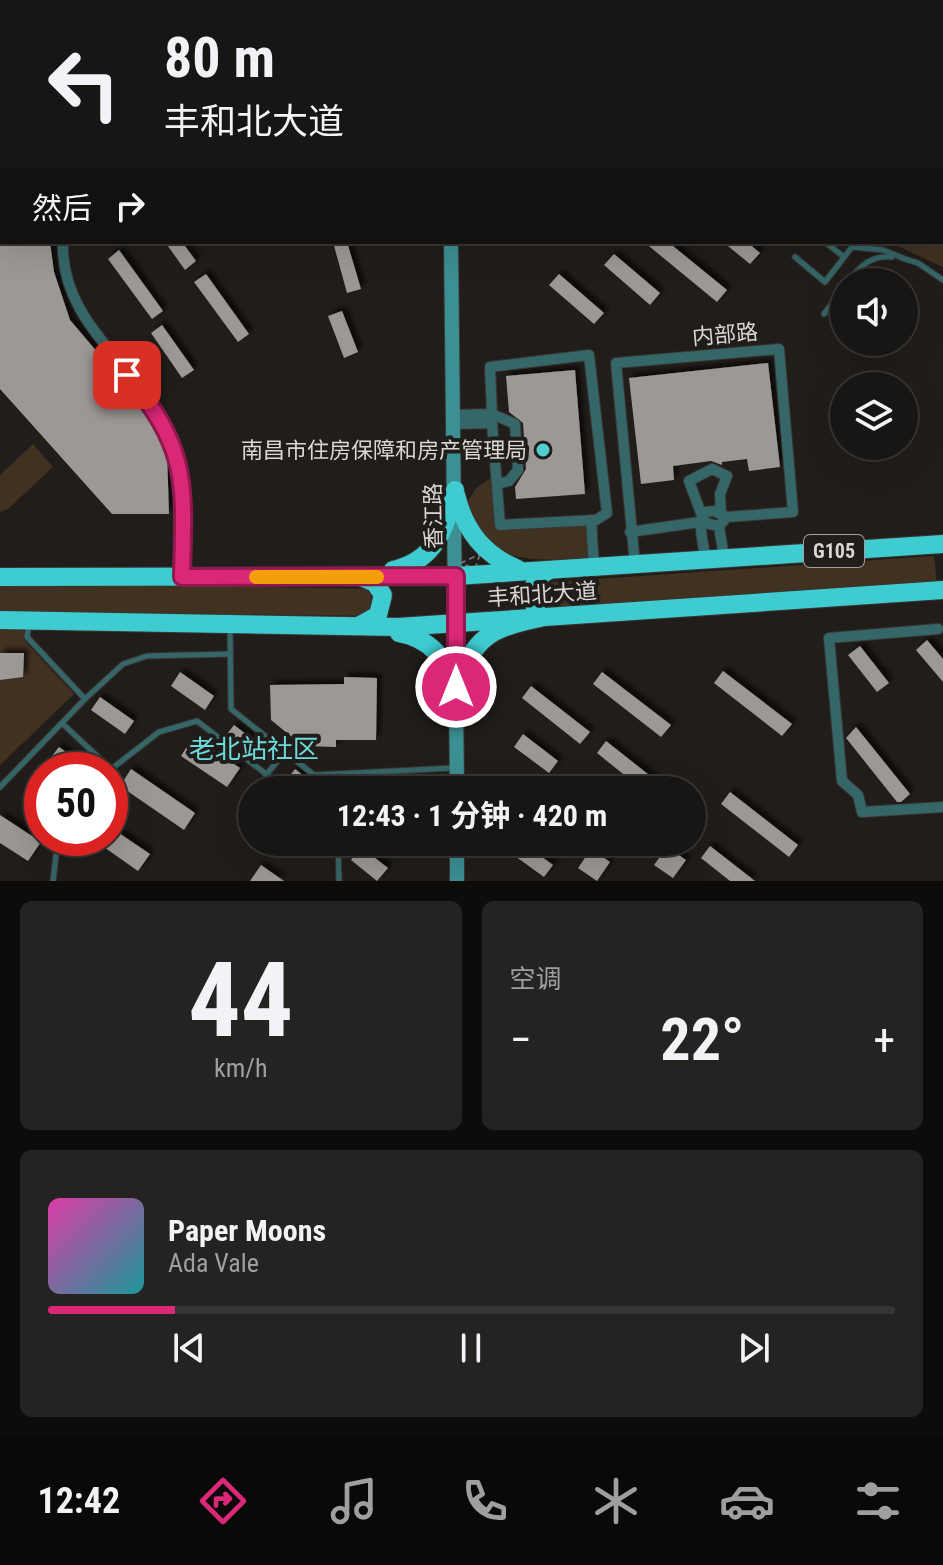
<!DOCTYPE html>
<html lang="zh">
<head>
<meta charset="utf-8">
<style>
  :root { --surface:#181614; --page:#252322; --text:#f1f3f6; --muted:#9f9fa0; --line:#363534; --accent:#db2777 }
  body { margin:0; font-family:"Roboto Condensed","Noto Sans SC",sans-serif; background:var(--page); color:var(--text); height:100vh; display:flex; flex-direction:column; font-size:30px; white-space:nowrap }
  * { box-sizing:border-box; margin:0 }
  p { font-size:26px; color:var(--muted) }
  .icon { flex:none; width:44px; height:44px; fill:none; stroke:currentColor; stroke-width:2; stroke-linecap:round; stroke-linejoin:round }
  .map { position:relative; height:881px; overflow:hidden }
  .side { display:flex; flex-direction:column; gap:20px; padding:20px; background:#0d0c0b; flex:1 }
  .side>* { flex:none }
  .top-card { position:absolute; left:0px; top:0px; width:944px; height:244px; box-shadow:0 8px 32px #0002,0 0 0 2px var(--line); background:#181614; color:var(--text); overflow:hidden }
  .tools { position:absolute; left:830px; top:268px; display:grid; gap:16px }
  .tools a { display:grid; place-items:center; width:88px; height:88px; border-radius:50%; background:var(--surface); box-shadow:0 8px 32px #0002,0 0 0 2px var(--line); font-size:40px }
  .speed { position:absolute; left:24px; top:752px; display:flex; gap:16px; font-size:40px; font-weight:700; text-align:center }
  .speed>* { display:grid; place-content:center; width:104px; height:104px; border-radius:50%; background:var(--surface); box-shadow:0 8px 32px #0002,0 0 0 2px var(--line); line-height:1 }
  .speed .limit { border:12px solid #d22; background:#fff; color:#111 }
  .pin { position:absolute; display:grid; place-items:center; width:68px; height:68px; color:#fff; margin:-34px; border-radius:16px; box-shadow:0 4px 12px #0006 }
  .me { position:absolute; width:88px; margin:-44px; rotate:0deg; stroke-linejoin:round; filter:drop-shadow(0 0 6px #0008) }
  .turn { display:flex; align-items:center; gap:28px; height:168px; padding:0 32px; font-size:36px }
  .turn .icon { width:104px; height:104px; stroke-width:2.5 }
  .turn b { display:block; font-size:56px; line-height:68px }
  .then { display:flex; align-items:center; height:76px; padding:0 32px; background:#0003; gap:16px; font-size:30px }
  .big { font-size:60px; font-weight:700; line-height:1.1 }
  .side .card { flex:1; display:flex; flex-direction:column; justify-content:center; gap:12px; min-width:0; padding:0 28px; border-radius:12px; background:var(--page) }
  .side .dial { align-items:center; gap:0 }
  .dial b { font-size:104px; line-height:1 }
  .song { display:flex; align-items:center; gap:24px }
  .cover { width:96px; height:96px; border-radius:12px; background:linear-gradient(135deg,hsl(320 70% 55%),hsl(180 70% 35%)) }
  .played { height:8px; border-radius:4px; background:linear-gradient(90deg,var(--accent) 15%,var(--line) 15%) }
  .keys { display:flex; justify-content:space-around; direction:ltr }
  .heat { display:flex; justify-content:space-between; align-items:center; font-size:44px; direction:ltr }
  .side .tiles { flex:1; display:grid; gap:20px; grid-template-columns:1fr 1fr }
  .card:last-child { grid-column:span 2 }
  .trip { position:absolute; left:238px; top:776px; width:468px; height:80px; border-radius:40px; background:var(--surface); box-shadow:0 8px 32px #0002,0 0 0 2px var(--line); font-weight:700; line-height:80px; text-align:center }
  .tabs { display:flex; height:128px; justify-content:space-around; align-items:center; background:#0a0908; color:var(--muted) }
  .tabs .icon { width:56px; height:56px }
  .tabs .active { color:var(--accent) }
  .tabs b { font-size:36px; color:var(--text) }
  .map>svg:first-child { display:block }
  .green { fill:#413121 }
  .building { fill:#9c9895; filter:url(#shadow) }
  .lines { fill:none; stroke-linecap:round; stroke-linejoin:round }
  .lane-casing { stroke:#3a3734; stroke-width:7 }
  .street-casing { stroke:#3a3734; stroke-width:12 }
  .secondary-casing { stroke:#3a3734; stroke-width:16 }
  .highway-casing { stroke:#3a3734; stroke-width:20 }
  .path { stroke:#6f6d6a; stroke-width:2; stroke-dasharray:6 4; stroke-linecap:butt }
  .lane { stroke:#356668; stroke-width:5 }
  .street { stroke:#356668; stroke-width:10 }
  .secondary { stroke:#3c8f92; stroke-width:14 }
  .highway { stroke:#3eccd1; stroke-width:18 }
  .route-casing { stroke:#8e194d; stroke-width:20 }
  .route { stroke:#db2777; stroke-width:14 }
  .slow { stroke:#f59e0b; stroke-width:14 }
  .poi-dot { fill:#51ccd1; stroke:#201d1a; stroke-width:3 }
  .labels { text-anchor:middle; stroke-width:8; stroke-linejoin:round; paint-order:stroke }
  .shield { fill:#201d1a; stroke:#a29f9d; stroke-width:2 }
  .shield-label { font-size:20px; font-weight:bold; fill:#d9d7d5 }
  .street-label { font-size:22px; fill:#d9d7d5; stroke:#201d1a }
  .poi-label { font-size:22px; fill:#d9d7d5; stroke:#201d1a; text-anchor:end }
  .quarter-label { font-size:26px; fill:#6ddade; stroke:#201d1a }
</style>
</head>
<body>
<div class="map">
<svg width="943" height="881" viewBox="0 0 943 881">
  <defs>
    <filter id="shadow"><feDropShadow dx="4.5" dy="-4.5" stdDeviation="2" flood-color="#0009"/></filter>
  </defs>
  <rect width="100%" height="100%" fill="#201d1a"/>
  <g class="green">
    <polygon points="943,171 943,267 889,242 942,242"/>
    <polygon points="33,444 53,467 8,509 0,512 0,475"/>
    <path d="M 494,476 L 499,527 L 588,520 L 590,559 C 534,559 493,568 462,511 L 476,488 Z"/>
    <polygon points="934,556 937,584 540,610 539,583"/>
    <polygon points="13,582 372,589 371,616 0,611 0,588"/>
    <polygon points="0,625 23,626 25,641 74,694 0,765"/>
  </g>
  <g class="building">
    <polygon points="0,242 50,242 54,272 70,320 138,400 167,453 169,514 112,514 0,389"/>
    <polygon points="165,242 182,242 196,261 185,270"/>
    <polygon points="333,242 347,242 361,289 347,293"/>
    <polygon points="644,242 668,242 727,290 717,302"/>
    <polygon points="723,242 747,242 760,253 750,264"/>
    <polygon points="119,250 163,311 152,319 108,259"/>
    <polygon points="614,254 660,293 650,305 604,265"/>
    <polygon points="206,274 249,334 238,342 194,282"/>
    <polygon points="559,274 604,313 594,324 549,285"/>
    <polygon points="342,311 358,352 344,358 328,316"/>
    <polygon points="162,325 194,370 182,378 151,333"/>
    <polygon points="768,363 780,467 749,471 747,459 722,462 722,465 711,461 673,466 674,480 641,484 629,378"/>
    <polygon points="575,370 585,494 516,499 515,487 526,469 523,423 509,412 506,376"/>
    <polygon points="927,640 943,659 943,682 916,650"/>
    <polygon points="860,646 889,683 877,692 848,655"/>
    <polygon points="0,653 24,653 23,677 0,680"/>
    <polygon points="723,671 792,724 782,736 714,683"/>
    <polygon points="180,672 214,696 205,710 171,686"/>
    <polygon points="602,672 671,725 661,737 593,684"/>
    <polygon points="344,677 377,678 376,740 336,740 336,747 303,746 271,720 270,685 344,684"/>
    <polygon points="531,686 590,732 580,744 522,698"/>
    <polygon points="100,697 134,721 125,734 91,710"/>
    <polygon points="234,725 263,747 256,756 227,734"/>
    <polygon points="856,727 910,794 901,802 897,802 846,738"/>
    <polygon points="523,734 558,761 549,773 514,747"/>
    <polygon points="193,737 240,768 227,787 181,756"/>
    <polygon points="606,741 668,790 643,790 597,753"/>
    <polygon points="59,747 91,770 63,770 49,760"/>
    <polygon points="131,769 195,813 184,830 120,786"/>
    <polygon points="295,769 322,790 303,790 288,778"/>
    <polygon points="356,778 372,790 341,790 349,779"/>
    <polygon points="730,792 798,845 789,857 721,804"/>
    <polygon points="0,815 41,842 28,861 0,843"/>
    <polygon points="110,827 150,854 138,871 91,838 110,838"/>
    <polygon points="515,842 521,842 553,865 544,877 508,851"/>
    <polygon points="358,845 388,868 377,881 351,860 353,857 349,854"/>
    <polygon points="710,846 755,881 730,881 701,858"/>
    <polygon points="667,847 686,860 673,878 654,865"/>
    <polygon points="591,849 610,862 597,881 578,868"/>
    <polygon points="261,865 284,881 250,881"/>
  </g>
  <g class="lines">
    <g class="lane-casing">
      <g id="lane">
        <polyline points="825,242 844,257"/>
        <polyline points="795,257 825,282 852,247 883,250 903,258"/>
        <polyline points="902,258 918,263 943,280"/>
        <path d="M 848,282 C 860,266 871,255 892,257"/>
        <polyline points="824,314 844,287"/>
        <polyline points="230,629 231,709 314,775 454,768"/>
        <polyline points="85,699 123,664 147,656 230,654"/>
        <polyline points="64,725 111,769"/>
        <polyline points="110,770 159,732 197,721 287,790"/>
        <polyline points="266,775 285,752"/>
        <polyline points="0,787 85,699 27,637 29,625"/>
        <polyline points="338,842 339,881"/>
        <polyline points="53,881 58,838"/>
      </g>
    </g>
    <g class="street-casing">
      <g id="street">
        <path d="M 63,242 C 60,322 134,362 165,426 C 189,474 183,525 182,577"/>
        <polyline points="454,415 492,414 490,367 589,355 607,513 596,520 500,525 492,423 454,424"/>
        <polyline points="492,421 492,414 515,424 518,470 509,481 497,484"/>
        <polyline points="702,516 689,481 712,469 727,476 720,494 721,513"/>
        <polyline points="591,520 594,567"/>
        <polyline points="719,526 724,558"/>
        <path d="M 630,532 L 700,522 L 719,526 L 727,517 L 714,511 L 706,512 C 696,525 704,545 706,560"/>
        <polyline points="635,564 616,363 779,349 793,512 727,517"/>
        <polyline points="938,629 829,638 842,781 858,795 862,812 943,807"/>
      </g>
    </g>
    <g class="secondary-casing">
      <g id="secondary">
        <polyline points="157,0 167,2"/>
        <polyline points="251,0 286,2"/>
        <polyline points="448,0 448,2"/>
        <polyline points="322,2 347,0"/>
        <polyline points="617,2 639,0"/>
        <polyline points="451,242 457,790"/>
        <polyline points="457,842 457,881"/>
      </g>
    </g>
    <g class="highway-casing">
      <g id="highway">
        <path d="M 456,495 C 465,531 484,555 518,569"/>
        <path d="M 393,570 C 435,561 447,527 455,490"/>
        <polyline points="0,577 456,576 943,544"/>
        <polyline points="0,620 398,627 943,590"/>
        <polyline points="360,625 378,615 383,595 375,583 361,577"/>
        <path d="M 399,633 C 430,638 446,659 456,687"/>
        <path d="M 456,687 C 475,637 488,629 540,618 C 529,598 528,582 549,570"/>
      </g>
    </g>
    <polygon class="path" points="480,554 475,569 461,563"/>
    <use href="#lane" class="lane"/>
    <use href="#street" class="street"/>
    <use href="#secondary" class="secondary"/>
    <use href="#highway" class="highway"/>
  </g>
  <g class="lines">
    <g class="route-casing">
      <path id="route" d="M 127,375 C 190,451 184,483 182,577 L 456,576 L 456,687"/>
    </g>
    <use href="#route" class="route"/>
    <polyline class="slow" points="256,577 377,577"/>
  </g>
  <circle class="poi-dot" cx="543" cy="450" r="8"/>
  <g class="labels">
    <rect class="shield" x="804" y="535" width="60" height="32" rx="6"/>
    <g class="shield-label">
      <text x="834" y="558">G105</text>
    </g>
    <g class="street-label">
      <text transform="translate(725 334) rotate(-5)" y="8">内部路</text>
      <text transform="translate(433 516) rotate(-91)" y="8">香江路</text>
      <text transform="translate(542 594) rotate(-4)" y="8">丰和北大道</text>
    </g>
    <g class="poi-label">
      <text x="527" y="458">南昌市住房保障和房产管理局</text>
    </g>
    <g class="quarter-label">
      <text x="254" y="758">老北站社区</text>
    </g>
  </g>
</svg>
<div class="tools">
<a><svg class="icon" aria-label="sound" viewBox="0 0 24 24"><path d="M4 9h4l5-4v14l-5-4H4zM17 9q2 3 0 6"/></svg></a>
<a><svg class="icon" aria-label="layers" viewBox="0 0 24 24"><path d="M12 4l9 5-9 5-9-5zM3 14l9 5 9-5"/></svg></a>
</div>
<div class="speed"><div class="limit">50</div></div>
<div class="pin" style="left:127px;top:375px;background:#d93025"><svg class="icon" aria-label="arrive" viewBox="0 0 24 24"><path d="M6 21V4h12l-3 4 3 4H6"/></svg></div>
<svg class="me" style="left:456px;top:687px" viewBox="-20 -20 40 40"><circle r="17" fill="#db2777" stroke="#fff" stroke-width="3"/><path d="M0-11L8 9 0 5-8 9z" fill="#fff"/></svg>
<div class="trip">12:43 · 1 分钟 · 420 m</div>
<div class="top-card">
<div class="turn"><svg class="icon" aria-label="left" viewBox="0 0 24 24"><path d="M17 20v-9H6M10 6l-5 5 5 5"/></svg><div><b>80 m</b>丰和北大道</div></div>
<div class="then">然后<svg class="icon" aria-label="right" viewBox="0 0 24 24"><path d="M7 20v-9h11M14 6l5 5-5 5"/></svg></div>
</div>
</div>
<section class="side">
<div class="tiles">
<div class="card dial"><b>44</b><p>km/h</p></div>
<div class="card"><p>空调</p>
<div class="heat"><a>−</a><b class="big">22°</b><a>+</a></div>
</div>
<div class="card">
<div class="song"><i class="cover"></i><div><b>Paper Moons</b><p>Ada Vale</p></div></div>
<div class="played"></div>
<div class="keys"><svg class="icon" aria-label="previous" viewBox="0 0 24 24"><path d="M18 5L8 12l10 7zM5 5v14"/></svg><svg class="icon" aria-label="pause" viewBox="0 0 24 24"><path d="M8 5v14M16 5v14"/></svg><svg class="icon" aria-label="next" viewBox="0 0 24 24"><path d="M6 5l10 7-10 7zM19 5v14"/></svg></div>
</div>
</div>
</section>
<nav class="tabs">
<b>12:42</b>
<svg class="icon active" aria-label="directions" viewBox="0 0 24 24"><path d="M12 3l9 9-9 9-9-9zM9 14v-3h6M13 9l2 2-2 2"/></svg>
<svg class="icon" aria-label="music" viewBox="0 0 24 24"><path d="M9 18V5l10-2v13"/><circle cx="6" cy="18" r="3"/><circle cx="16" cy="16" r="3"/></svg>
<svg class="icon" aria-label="phone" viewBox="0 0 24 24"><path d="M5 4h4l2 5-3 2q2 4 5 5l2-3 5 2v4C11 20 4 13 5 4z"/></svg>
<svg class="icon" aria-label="climate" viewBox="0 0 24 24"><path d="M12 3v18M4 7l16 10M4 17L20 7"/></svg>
<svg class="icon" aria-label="car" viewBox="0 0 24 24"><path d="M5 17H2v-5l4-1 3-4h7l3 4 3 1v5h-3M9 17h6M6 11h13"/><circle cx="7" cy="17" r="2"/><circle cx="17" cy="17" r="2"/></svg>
<svg class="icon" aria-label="filters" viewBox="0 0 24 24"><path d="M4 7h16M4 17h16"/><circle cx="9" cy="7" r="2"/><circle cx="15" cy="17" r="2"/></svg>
</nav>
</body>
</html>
